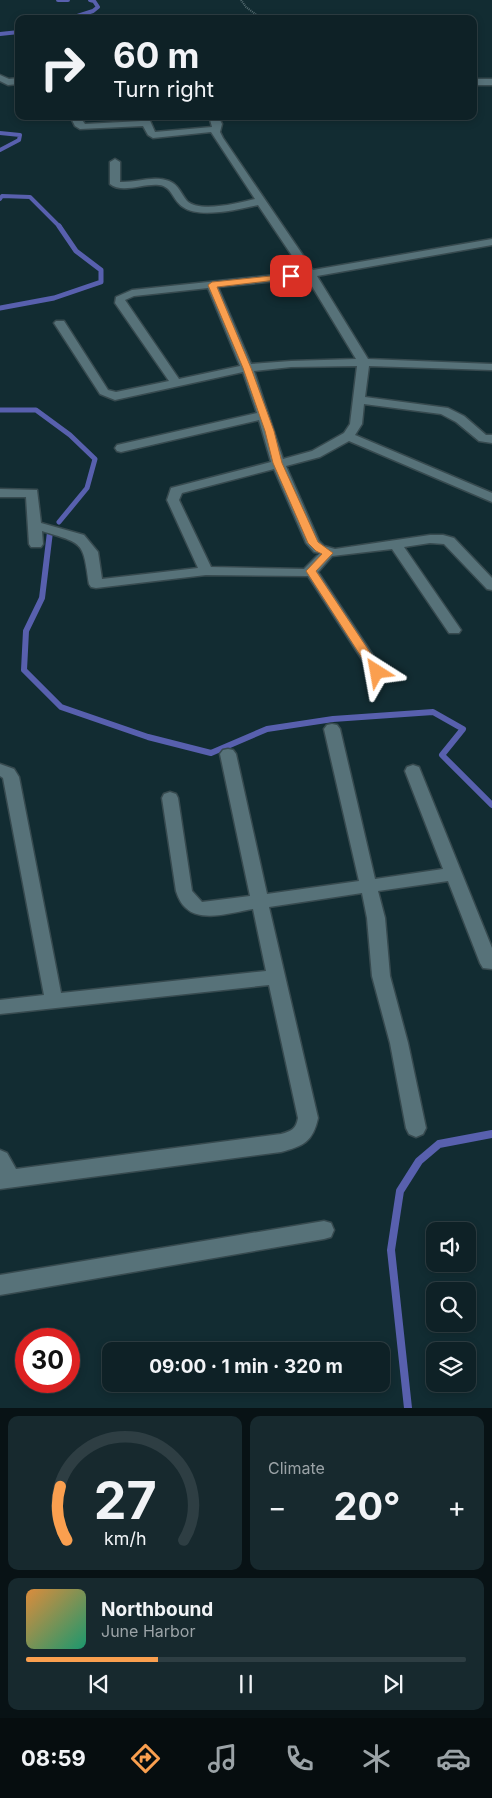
<!DOCTYPE html>
<html lang="en">
<head>
<meta charset="utf-8">
<style>
  :root { --surface:#0e2126; --page:#17292e; --text:#f1f3f6; --muted:#9ba3a7; --line:#2e3e43; --accent:#fa9f4f }
  body { margin:0; font-family:Inter,sans-serif; background:var(--page); color:var(--text); height:100vh; display:flex; flex-direction:column; font-size:19px; white-space:nowrap }
  * { box-sizing:border-box; margin:0 }
  p { font-size:16px; color:var(--muted) }
  .icon { flex:none; width:28px; height:28px; fill:none; stroke:currentColor; stroke-width:2; stroke-linecap:round; stroke-linejoin:round }
  .map { position:relative; height:1408px; overflow:hidden }
  .drawer { display:flex; flex-direction:column; gap:8px; padding:8px; background:#081215; flex:1 }
  .drawer>* { flex:none }
  .banner { position:absolute; left:15px; top:15px; width:462px; height:105px; border-radius:10px; box-shadow:0 2px 8px #0003,0 0 0 1px var(--line); background:#0e2126; color:var(--text); overflow:hidden }
  .tools { position:absolute; left:426px; top:1222px; display:grid; gap:10px }
  .tools a { display:grid; place-items:center; width:50px; height:50px; border-radius:10px; background:var(--surface); box-shadow:0 2px 8px #0003,0 0 0 1px var(--line); font-size:25px }
  .speed { position:absolute; left:15px; top:1328px; display:flex; gap:10px; font-size:25px; font-weight:700; text-align:center }
  .speed>* { display:grid; place-content:center; width:65px; height:65px; border-radius:50%; background:var(--surface); box-shadow:0 2px 8px #0003,0 0 0 1px var(--line); line-height:1 }
  .speed .limit { border:8px solid #d22; background:#fff; color:#111 }
  .pin { position:absolute; display:grid; place-items:center; width:42px; height:42px; color:#fff; margin:-21px; border-radius:10px; box-shadow:0 2px 8px #0006 }
  .me { position:absolute; width:55px; margin:-28px; rotate:326deg; stroke-linejoin:round; filter:drop-shadow(0 0 4px #0008) }
  .turn { display:flex; align-items:center; gap:18px; height:105px; padding:0 15px; font-size:22px }
  .turn .icon { width:65px; height:65px; stroke-width:2.5 }
  .turn b { display:block; font-size:35px; line-height:42px }
  .big { font-size:38px; font-weight:700; line-height:1.1 }
  .drawer .card { flex:1; display:flex; flex-direction:column; justify-content:center; gap:8px; min-width:0; padding:0 18px; border-radius:10px; background:var(--page) }
  .drawer .dial { align-items:center; gap:0 }
  .dial svg { height:130px; overflow:visible; fill:none; stroke:var(--line); stroke-width:7; stroke-linecap:round; text-anchor:middle }
  .dial text { fill:var(--text); stroke:none }
  .song { display:flex; align-items:center; gap:15px }
  .cover { width:60px; height:60px; border-radius:8px; background:linear-gradient(135deg,hsl(30 70% 55%),hsl(160 70% 35%)) }
  .played { height:5px; border-radius:2px; background:linear-gradient(90deg,var(--accent) 30%,var(--line) 30%) }
  .keys { display:flex; justify-content:space-around; direction:ltr }
  .heat { display:flex; justify-content:space-between; align-items:center; font-size:28px; direction:ltr }
  .drawer .tiles { flex:1; display:grid; gap:8px; grid-template-columns:1fr 1fr }
  .card:last-child { grid-column:span 2 }
  .trip { position:absolute; left:102px; top:1342px; width:288px; height:50px; border-radius:10px; background:var(--surface); box-shadow:0 2px 8px #0003,0 0 0 1px var(--line); font-weight:700; line-height:50px; text-align:center }
  .tabs { display:flex; height:80px; justify-content:space-around; align-items:center; background:#060d0f; color:var(--muted) }
  .tabs .icon { width:35px; height:35px }
  .tabs .on { color:var(--accent) }
  .tabs b { font-size:22px; color:var(--text) }
  .map>svg:first-child { display:block }
  .lines { fill:none; stroke-linecap:round; stroke-linejoin:round }
  .stream-far3 { stroke:#5860ae; stroke-width:4 }
  .stream-far2 { stroke:#5860ae; stroke-width:5 }
  .stream-far1 { stroke:#5860ae; stroke-width:6 }
  .stream { stroke:#5860ae; stroke-width:8 }
  .minor-casing { stroke:#374a4f; stroke-width:3 }
  .path { stroke:#586e73; stroke-width:2; stroke-dasharray:1 1; stroke-linecap:butt }
  .minor { fill:#577279; fill-rule:evenodd }
  .route { fill:#fa9f4f; stroke:#a26733 }
</style>
</head>
<body>
<div class="map">
<svg width="492" height="1408" viewBox="0 0 492 1408">
  <rect width="100%" height="100%" fill="#122c32"/>
  <g class="lines">
    <g class="stream-far3">
      <polyline points="58,0 68,0"/>
      <polyline points="68,19 93,11 98,7 94,1 90,0"/>
      <polyline points="0,34 19,32"/>
      <polyline points="0,133 20,135 19,140 0,150"/>
      <polyline points="0,199 2,196 30,197 60,227"/>
    </g>
    <g class="stream-far2">
      <polyline points="0,308 54,298 101,282 101,270 76,251 59,226"/>
      <polyline points="0,410 36,410 70,435 95,459 87,488 59,522"/>
    </g>
    <polyline class="stream-far1" points="50,532 42,598 26,631 24,670 61,707 148,737 211,753 267,729 333,719 433,712 463,729 442,755 492,805"/>
    <polyline class="stream" points="408,1408 391,1250 400,1191 419,1161 439,1144 492,1134"/>
    <g class="minor-casing">
      <g id="minor">
        <polygon points="0,75 9,79 19,78 19,84 8,85 0,81"/>
        <rect x="474" y="79" width="18" height="6"/>
        <path d="M 70,116 L 79,116 L 85,124 L 141,121 L 139,116 L 148,116 L 155,132 L 212,127 L 209,116 L 218,116 L 222,124 L 220,132 L 223,138 L 313,270 L 492,239 L 492,245 L 317,276 L 368,359 L 492,364 L 492,370 L 369,366 L 365,397 L 448,408 L 464,416 L 486,435 L 492,435 L 492,443 L 479,441 L 456,422 L 441,414 L 364,404 L 362,424 L 355,435 L 492,493 L 492,502 L 349,441 L 320,457 L 286,466 L 319,541 L 324,546 L 335,549 L 430,535 L 443,535 L 454,538 L 492,578 L 492,590 L 487,589 L 444,544 L 430,543 L 404,547 L 459,627 L 461,630 L 459,633 L 449,633 L 392,549 L 332,556 L 318,572 L 384,672 L 382,675 L 372,675 L 308,576 L 206,575 L 96,588 L 91,587 L 89,584 C 83,540 83,544 42,531 L 43,544 L 41,547 L 31,547 L 29,544 L 26,497 L 0,497 L 0,489 L 37,490 L 41,523 L 84,535 L 98,552 L 102,579 L 198,568 L 167,500 L 171,488 L 271,462 L 259,420 L 121,452 L 117,451 L 115,448 L 117,445 L 257,413 L 243,372 L 115,400 L 100,394 L 54,323 L 56,321 L 64,321 L 108,390 L 116,392 L 169,381 L 115,303 L 116,297 L 132,290 L 303,272 L 258,205 C 239,209 200,219 183,207 C 173,201 172,186 159,185 C 144,183 122,194 110,184 L 110,162 L 115,159 L 120,162 L 120,182 C 136,183 153,175 169,181 C 179,185 181,194 187,201 C 200,213 239,203 255,199 L 211,132 L 153,138 L 148,135 L 143,126 L 80,129 L 75,126 ZM 307,278 L 356,359 L 291,361 L 251,364 L 218,287 ZM 208,288 L 240,366 L 179,379 L 125,300 L 134,296 ZM 357,366 L 350,424 L 344,433 L 312,451 L 283,459 L 254,371 L 291,367 ZM 274,469 L 306,543 L 314,552 L 320,553 L 304,569 L 211,567 L 179,500 L 182,493 Z"/>
        <path d="M 332,724 L 337,725 L 340,729 L 375,879 L 443,869 L 405,771 L 407,767 L 413,765 L 419,767 L 492,948 L 492,969 L 483,968 L 480,963 L 448,881 L 378,891 L 385,918 L 390,976 L 408,1043 L 426,1128 L 423,1134 L 416,1137 L 409,1134 L 406,1128 L 390,1043 L 372,976 L 367,918 L 362,893 L 269,907 L 318,1118 C 313,1142 303,1146 281,1152 L 0,1189 L 0,1150 L 7,1153 L 16,1169 L 281,1134 C 292,1131 296,1129 298,1118 L 269,985 L 0,1014 L 0,1000 L 44,995 L 3,778 L 0,776 L 0,764 L 14,769 L 19,777 L 61,993 L 266,971 L 253,909 C 234,912 201,923 186,908 C 181,904 178,897 176,891 L 162,798 L 164,794 L 170,792 L 176,794 L 178,798 L 192,891 L 202,902 L 250,896 L 220,754 L 223,750 L 228,749 L 233,750 L 236,754 L 267,894 L 359,881 L 324,729 L 327,725 Z"/>
        <polygon points="324,1221 331,1223 334,1230 331,1237 324,1239 0,1295 0,1275"/>
      </g>
    </g>
    <polyline class="path" points="241,0 246,7 262,19"/>
    <use href="#minor" class="minor"/>
  </g>
  <polygon class="route" points="291,274 294,274 294,278 217,287 251,368 274,431 282,463 318,542 333,553 316,571 383,672 377,676 373,675 306,571 322,554 316,551 308,543 273,463 265,431 243,368 208,285 212,282"/>
</svg>
<div class="tools">
<a><svg class="icon" aria-label="sound" viewBox="0 0 24 24"><path d="M4 9h4l5-4v14l-5-4H4zM17 9q2 3 0 6"/></svg></a>
<a><svg class="icon" aria-label="search" viewBox="0 0 24 24"><circle cx="10" cy="10" r="6"/><path d="M15 15l6 6"/></svg></a>
<a><svg class="icon" aria-label="layers" viewBox="0 0 24 24"><path d="M12 4l9 5-9 5-9-5zM3 14l9 5 9-5"/></svg></a>
</div>
<div class="speed"><div class="limit">30</div></div>
<div class="pin" style="left:291px;top:276px;background:#d93025"><svg class="icon" aria-label="arrive" viewBox="0 0 24 24"><path d="M6 21V4h12l-3 4 3 4H6"/></svg></div>
<svg class="me" style="left:377px;top:672px" viewBox="-20 -20 40 40"><path d="M0-17L14 15 0 8-14 15z" fill="#fa9f4f" stroke="#fff" stroke-width="4"/></svg>
<div class="trip">09:00 · 1 min · 320 m</div>
<div class="banner">
<div class="turn"><svg class="icon" aria-label="right" viewBox="0 0 24 24"><path d="M7 20v-9h11M14 6l5 5-5 5"/></svg><div><b>60 m</b>Turn right</div></div>
</div>
</div>
<section class="drawer">
<div class="tiles">
<div class="card dial"><svg viewBox="0 0 100 80">
<path d="M14 69A42 42 0 1 1 86 69"/>
<path d="M14 69A42 42 0 0 1 10 36" stroke="#fa9f4f"/>
<text x="50" y="56" font-size="32" font-weight="700">27</text>
<text x="50" y="72" font-size="11">km/h</text>
</svg></div>
<div class="card"><p>Climate</p>
<div class="heat"><a>−</a><b class="big">20°</b><a>+</a></div>
</div>
<div class="card">
<div class="song"><i class="cover"></i><div><b>Northbound</b><p>June Harbor</p></div></div>
<div class="played"></div>
<div class="keys"><svg class="icon" aria-label="previous" viewBox="0 0 24 24"><path d="M18 5L8 12l10 7zM5 5v14"/></svg><svg class="icon" aria-label="pause" viewBox="0 0 24 24"><path d="M8 5v14M16 5v14"/></svg><svg class="icon" aria-label="next" viewBox="0 0 24 24"><path d="M6 5l10 7-10 7zM19 5v14"/></svg></div>
</div>
</div>
</section>
<nav class="tabs">
<b>08:59</b>
<svg class="icon on" aria-label="directions" viewBox="0 0 24 24"><path d="M12 3l9 9-9 9-9-9zM9 14v-3h6M13 9l2 2-2 2"/></svg>
<svg class="icon" aria-label="music" viewBox="0 0 24 24"><path d="M9 18V5l10-2v13"/><circle cx="6" cy="18" r="3"/><circle cx="16" cy="16" r="3"/></svg>
<svg class="icon" aria-label="phone" viewBox="0 0 24 24"><path d="M5 4h4l2 5-3 2q2 4 5 5l2-3 5 2v4C11 20 4 13 5 4z"/></svg>
<svg class="icon" aria-label="climate" viewBox="0 0 24 24"><path d="M12 3v18M4 7l16 10M4 17L20 7"/></svg>
<svg class="icon" aria-label="car" viewBox="0 0 24 24"><path d="M5 17H2v-5l4-1 3-4h7l3 4 3 1v5h-3M9 17h6M6 11h13"/><circle cx="7" cy="17" r="2"/><circle cx="17" cy="17" r="2"/></svg>
</nav>
</body>
</html>
